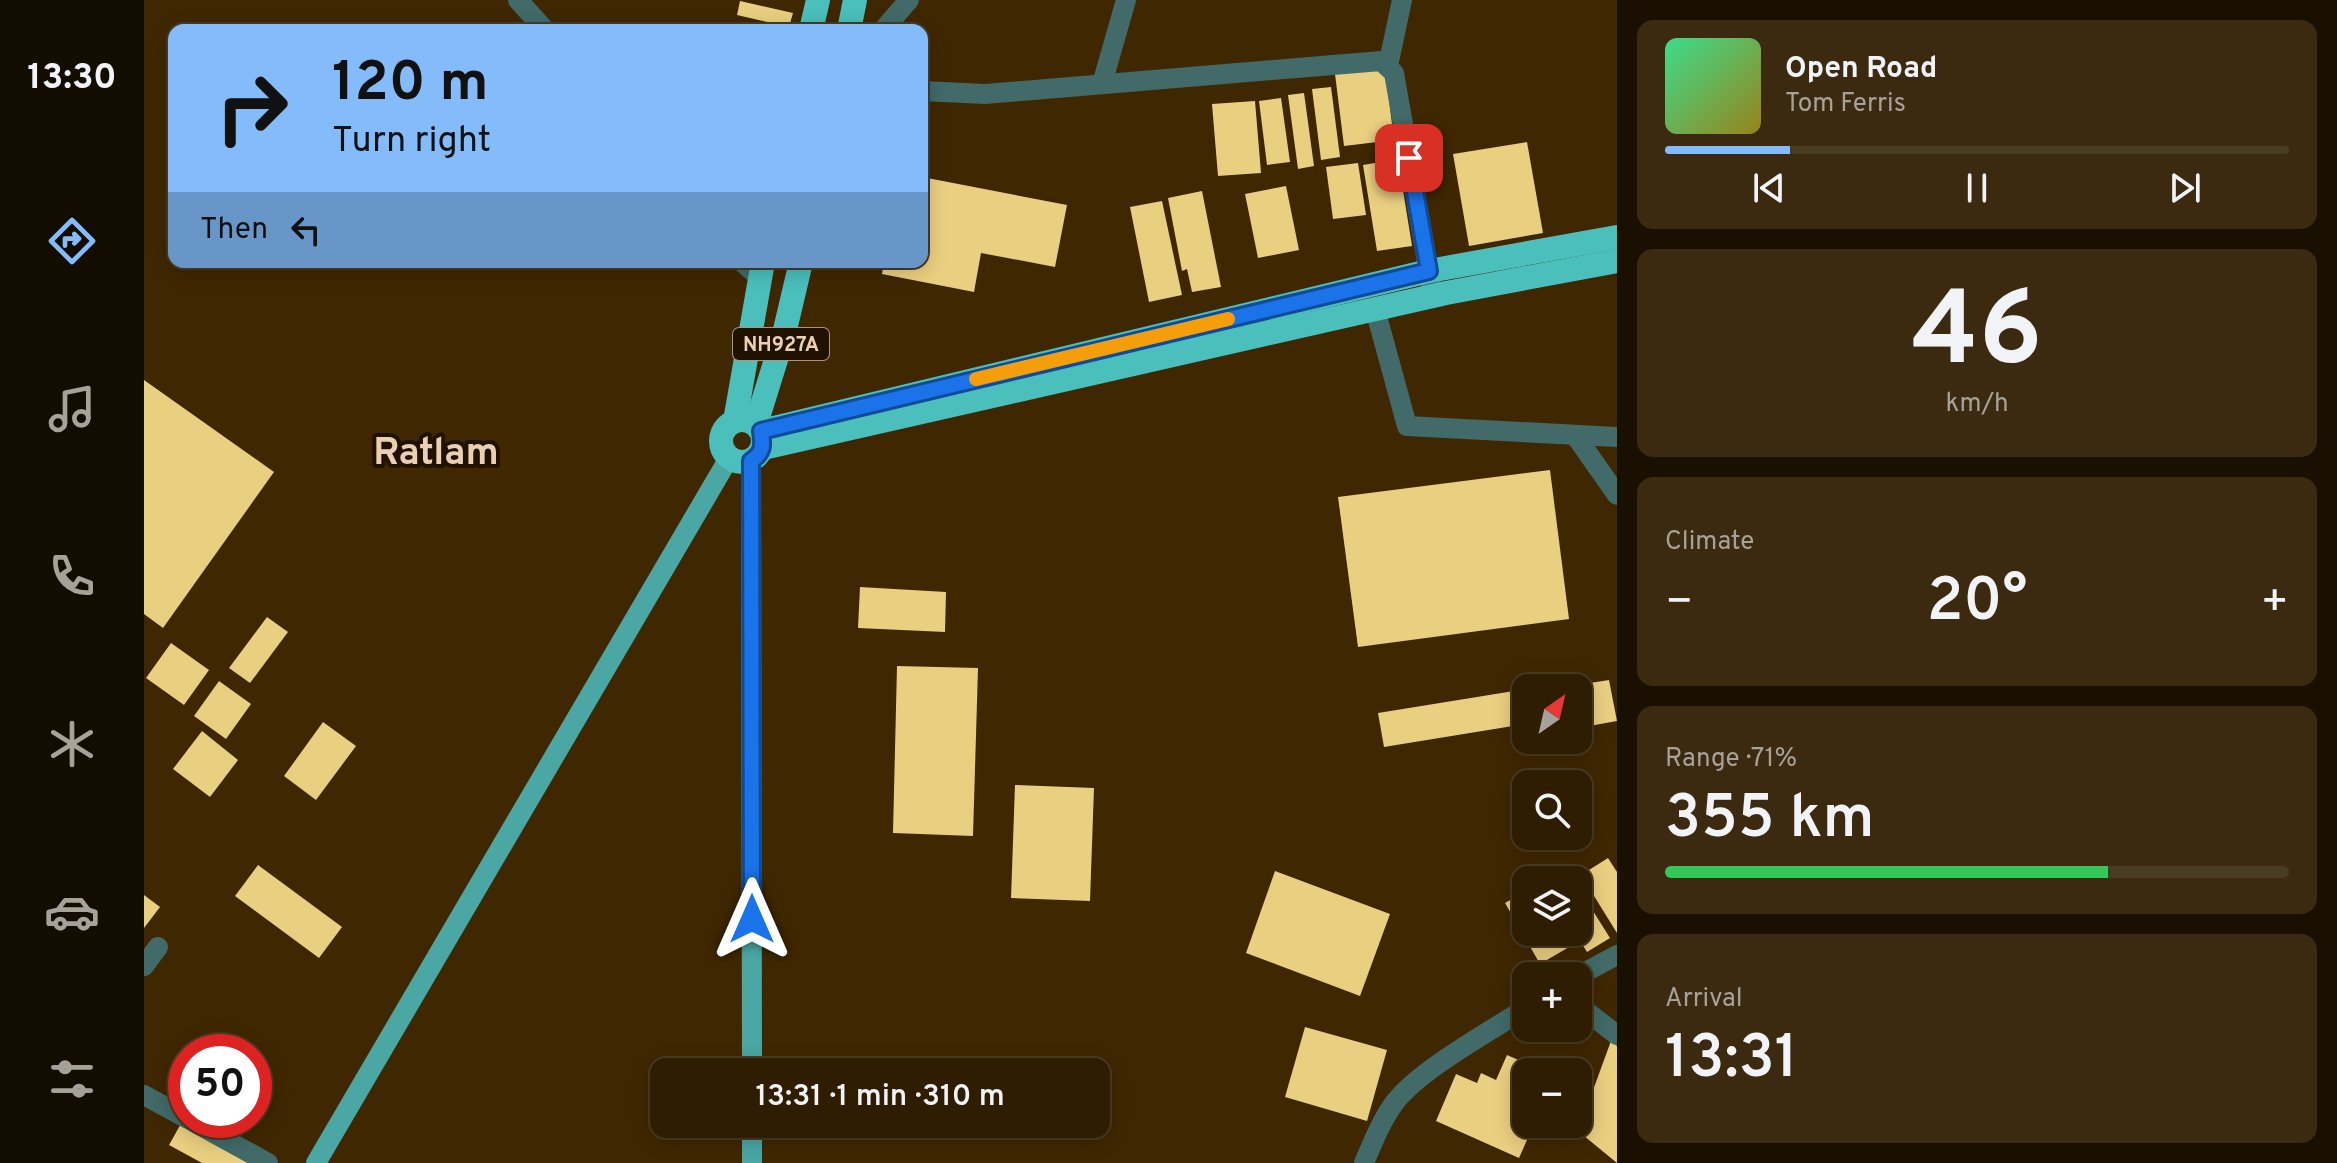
<!DOCTYPE html>
<html lang="en">
<head>
<meta charset="utf-8">
<style>
  :root { --surface:#2f1d01; --page:#3b2a10; --text:#f1f3f6; --muted:#a7a299; --line:#4a3b23; --accent:#84bcfb }
  body { margin:0; font-family:Overpass,sans-serif; background:var(--page); color:var(--text); height:100vh; display:flex; flex-direction:column; font-size:30px; white-space:nowrap }
  * { box-sizing:border-box; margin:0 }
  p { font-size:26px; color:var(--muted) }
  .icon { flex:none; width:44px; height:44px; fill:none; stroke:currentColor; stroke-width:2; stroke-linecap:round; stroke-linejoin:round }
  .map { position:relative; flex:1; overflow:hidden }
  .side { display:flex; flex-direction:column; gap:20px; padding:20px; background:#1a1001; width:720px }
  .side>* { flex:none }
  .top-card { position:absolute; left:24px; top:24px; width:760px; height:244px; border-radius:16px; box-shadow:0 4px 20px #0003,0 0 0 2px var(--line); background:#84bcfb; color:#111; overflow:hidden }
  .needle { width:52px; rotate:34deg }
  .fabs { position:absolute; left:1368px; top:674px; display:grid; gap:16px }
  .fabs a { display:grid; place-items:center; width:80px; height:80px; border-radius:16px; background:var(--surface); box-shadow:0 4px 20px #0003,0 0 0 2px var(--line); font-size:40px }
  .speed { position:absolute; left:24px; top:1034px; display:flex; gap:16px; font-size:40px; font-weight:700; text-align:center }
  .speed>* { display:grid; place-content:center; width:104px; height:104px; border-radius:50%; background:var(--surface); box-shadow:0 4px 20px #0003,0 0 0 2px var(--line); line-height:1 }
  .speed .limit { border:12px solid #d22; background:#fff; color:#111 }
  .pin { position:absolute; display:grid; place-items:center; width:68px; height:68px; color:#fff; margin:-34px; border-radius:16px; box-shadow:0 4px 12px #0006 }
  .me { position:absolute; width:88px; margin:-44px; rotate:0deg; stroke-linejoin:round; filter:drop-shadow(0 0 6px #0008) }
  .turn { display:flex; align-items:center; gap:28px; height:168px; padding:0 32px; font-size:36px }
  .turn .icon { width:104px; height:104px; stroke-width:2.5 }
  .turn b { display:block; font-size:56px; line-height:68px }
  .then { display:flex; align-items:center; height:76px; padding:0 32px; background:#0003; gap:16px; font-size:30px }
  .big { font-size:60px; font-weight:600; line-height:1.1 }
  .side .card { flex:1; display:flex; flex-direction:column; justify-content:center; gap:12px; min-width:0; padding:0 28px; border-radius:16px; background:var(--page) }
  .side .dial { align-items:center; gap:0 }
  .dial b { font-size:104px; line-height:1 }
  .song { display:flex; align-items:center; gap:24px }
  .cover { width:96px; height:96px; border-radius:12px; background:linear-gradient(135deg,hsl(150 70% 55%),hsl(50 70% 35%)) }
  .played { height:8px; border-radius:4px; background:linear-gradient(90deg,var(--accent) 20%,var(--line) 20%) }
  .keys { display:flex; justify-content:space-around; direction:ltr }
  .heat { display:flex; justify-content:space-between; align-items:center; font-size:44px; direction:ltr }
  .charge { height:12px; border-radius:6px; background:linear-gradient(90deg,#34c759 71%,var(--line) 0) }
  .trip { position:absolute; left:506px; top:1058px; width:460px; height:80px; border-radius:16px; background:var(--surface); box-shadow:0 4px 20px #0003,0 0 0 2px var(--line); font-weight:600; line-height:80px; text-align:center }
  main { display:flex; flex:1; min-height:0 }
  .menu { display:flex; flex-direction:column; width:144px; justify-content:space-around; align-items:center; background:#130c00; color:var(--muted) }
  .menu .icon { width:56px; height:56px }
  .menu .on { color:var(--accent) }
  .menu b { font-size:36px; color:var(--text) }
  .map>svg:first-child { display:block }
  .building { fill:#e9cf80 }
  .lines { fill:none; stroke-linecap:round; stroke-linejoin:round }
  .minor { stroke:#416a68; stroke-width:20 }
  .major { stroke:#4aa7a3; stroke-width:20 }
  .highway { stroke:#4bbfbb; stroke-width:24 }
  .route-casing { stroke:#114b97; stroke-width:20 }
  .route { stroke:#1a73e8; stroke-width:14 }
  .slow { stroke:#f59e0b; stroke-width:14 }
  .labels { text-anchor:middle; stroke-width:8; stroke-linejoin:round; paint-order:stroke }
  .shield { fill:#201100; stroke:#ad967b; stroke-width:2 }
  .shield-label { font-size:20px; font-weight:bold; fill:#eacfb0 }
  .town-label { font-size:38px; font-weight:bold; fill:#eacfb0; stroke:#201100 }
</style>
</head>
<body>
<main>
<nav class="menu">
<b>13:30</b>
<svg class="icon on" aria-label="directions" viewBox="0 0 24 24"><path d="M12 3l9 9-9 9-9-9zM9 14v-3h6M13 9l2 2-2 2"/></svg>
<svg class="icon" aria-label="music" viewBox="0 0 24 24"><path d="M9 18V5l10-2v13"/><circle cx="6" cy="18" r="3"/><circle cx="16" cy="16" r="3"/></svg>
<svg class="icon" aria-label="phone" viewBox="0 0 24 24"><path d="M5 4h4l2 5-3 2q2 4 5 5l2-3 5 2v4C11 20 4 13 5 4z"/></svg>
<svg class="icon" aria-label="climate" viewBox="0 0 24 24"><path d="M12 3v18M4 7l16 10M4 17L20 7"/></svg>
<svg class="icon" aria-label="car" viewBox="0 0 24 24"><path d="M5 17H2v-5l4-1 3-4h7l3 4 3 1v5h-3M9 17h6M6 11h13"/><circle cx="7" cy="17" r="2"/><circle cx="17" cy="17" r="2"/></svg>
<svg class="icon" aria-label="filters" viewBox="0 0 24 24"><path d="M4 7h16M4 17h16"/><circle cx="9" cy="7" r="2"/><circle cx="15" cy="17" r="2"/></svg>
</nav>
<div class="map">
<svg width="1473" height="1163" viewBox="0 0 1473 1163">
  <rect width="100%" height="100%" fill="#3f2701"/>
  <g class="building">
    <polygon points="596,1 649,13 645,27 593,15"/>
    <polygon points="1241,68 1250,140 1200,146 1191,74"/>
    <polygon points="1187,87 1196,157 1177,160 1168,89"/>
    <polygon points="1160,93 1170,166 1154,169 1144,95"/>
    <polygon points="1137,98 1146,162 1123,165 1115,101"/>
    <polygon points="1111,101 1117,173 1074,176 1068,104"/>
    <polygon points="1383,142 1399,233 1325,246 1309,154"/>
    <polygon points="1254,159 1268,246 1233,251 1219,165"/>
    <polygon points="1214,163 1222,215 1189,219 1182,167"/>
    <polygon points="778,177 923,205 911,267 837,253 830,292 738,274 740,262 778,262"/>
    <polygon points="1142,186 1155,250 1114,258 1101,194"/>
    <polygon points="1058,191 1077,287 1048,292 1043,269 1038,271 1024,198"/>
    <polygon points="1018,201 1038,295 1005,302 986,207"/>
    <polygon points="0,380 130,472 19,628 0,614"/>
    <polygon points="1406,470 1425,619 1214,647 1194,497"/>
    <polygon points="716,587 802,592 801,632 714,628"/>
    <polygon points="123,617 144,632 106,683 85,668"/>
    <polygon points="27,643 65,670 40,705 2,678"/>
    <polygon points="753,666 834,668 829,836 749,833"/>
    <polygon points="1465,680 1473,721 1434,728 1434,688 1427,686"/>
    <polygon points="75,681 107,704 82,739 50,716"/>
    <polygon points="1370,691 1375,725 1240,747 1234,713"/>
    <polygon points="179,722 212,746 172,800 140,776"/>
    <polygon points="58,731 94,760 66,797 29,769"/>
    <polygon points="871,785 950,788 946,901 867,898"/>
    <polygon points="1464,858 1473,872 1473,933 1437,875"/>
    <polygon points="114,865 198,927 175,958 91,896"/>
    <polygon points="1131,871 1246,914 1216,996 1102,953"/>
    <polygon points="1434,887 1466,938 1443,952 1431,932 1434,932"/>
    <polygon points="1382,891 1382,932 1425,932 1432,943 1396,964 1361,903"/>
    <polygon points="0,895 16,907 0,928"/>
    <polygon points="1161,1027 1243,1050 1223,1121 1141,1097"/>
    <polygon points="1467,1041 1473,1046 1473,1163 1434,1131"/>
    <polygon points="1363,1055 1402,1072 1382,1072 1382,1124 1390,1124 1375,1158 1292,1121 1312,1074 1333,1083 1337,1073 1352,1080"/>
    <polygon points="39,1120 115,1163 58,1163 25,1145"/>
  </g>
  <g class="lines">
    <g class="minor">
      <polyline points="374,0 401,30"/>
      <polyline points="739,30 765,0"/>
      <polyline points="1244,66 1258,0"/>
      <polyline points="958,84 982,0"/>
      <polyline points="778,91 841,94 1237,61 1250,73 1289,296"/>
      <polyline points="598,262 615,277"/>
      <polyline points="1231,309 1263,426 1473,437"/>
      <polyline points="1431,435 1473,495"/>
      <polyline points="0,966 14,947"/>
      <polyline points="1434,976 1473,955"/>
      <polyline points="1434,1005 1473,1035"/>
      <polyline points="0,1095 42,1118"/>
      <polyline points="46,1120 124,1163"/>
      <path d="M 1220,1163 C 1229,1142 1237,1121 1251,1102 C 1277,1069 1345,1032 1382,1008"/>
    </g>
    <g class="major">
      <polyline points="607,461 608,1072"/>
      <polyline points="608,1124 608,1163"/>
      <polyline points="172,1163 585,458"/>
    </g>
    <g class="highway">
      <polyline points="667,30 674,0"/>
      <polyline points="705,30 711,0"/>
      <circle cx="598" cy="441" r="21"/>
      <polyline points="591,421 619,262"/>
      <polyline points="612,424 640,334 657,262"/>
      <polyline points="617,431 1285,271 1473,237"/>
      <polyline points="619,448 1302,293 1473,261"/>
    </g>
  </g>
  <g class="lines">
    <g class="route-casing">
      <path id="route" d="M 608,919 L 607,461 C 620,452 619,445 617,431 L 1285,271 L 1265,158"/>
    </g>
    <use href="#route" class="route"/>
    <polyline class="slow" points="832,379 1084,319"/>
  </g>
  <g class="labels">
    <rect class="shield" x="589" y="328" width="96" height="32" rx="6"/>
    <g class="shield-label">
      <text x="637" y="351">NH927A</text>
    </g>
    <g class="town-label">
      <text x="292" y="464">Ratlam</text>
    </g>
  </g>
</svg>
<div class="fabs">
<a><svg class="needle" viewBox="-14 -14 28 28"><path d="M0-13l5 13h-10z" fill="#e53935"/><path d="M0 13l5-13h-10z" fill="#a7a299"/></svg></a>
<a><svg class="icon" aria-label="search" viewBox="0 0 24 24"><circle cx="10" cy="10" r="6"/><path d="M15 15l6 6"/></svg></a>
<a><svg class="icon" aria-label="layers" viewBox="0 0 24 24"><path d="M12 4l9 5-9 5-9-5zM3 14l9 5 9-5"/></svg></a>
<a>+</a>
<a>−</a>
</div>
<div class="speed"><div class="limit">50</div></div>
<div class="pin" style="left:1265px;top:158px;background:#d93025"><svg class="icon" aria-label="arrive" viewBox="0 0 24 24"><path d="M6 21V4h12l-3 4 3 4H6"/></svg></div>
<svg class="me" style="left:608px;top:919px" viewBox="-20 -20 40 40"><path d="M0-17L14 15 0 8-14 15z" fill="#1a73e8" stroke="#fff" stroke-width="4"/></svg>
<div class="trip">13:31 · 1 min · 310 m</div>
<div class="top-card">
<div class="turn"><svg class="icon" aria-label="right" viewBox="0 0 24 24"><path d="M7 20v-9h11M14 6l5 5-5 5"/></svg><div><b>120 m</b>Turn right</div></div>
<div class="then">Then<svg class="icon" aria-label="left" viewBox="0 0 24 24"><path d="M17 20v-9H6M10 6l-5 5 5 5"/></svg></div>
</div>
</div>
<section class="side">
<div class="card">
<div class="song"><i class="cover"></i><div><b>Open Road</b><p>Tom Ferris</p></div></div>
<div class="played"></div>
<div class="keys"><svg class="icon" aria-label="previous" viewBox="0 0 24 24"><path d="M18 5L8 12l10 7zM5 5v14"/></svg><svg class="icon" aria-label="pause" viewBox="0 0 24 24"><path d="M8 5v14M16 5v14"/></svg><svg class="icon" aria-label="next" viewBox="0 0 24 24"><path d="M6 5l10 7-10 7zM19 5v14"/></svg></div>
</div>
<div class="card dial"><b>46</b><p>km/h</p></div>
<div class="card"><p>Climate</p>
<div class="heat"><a>−</a><b class="big">20°</b><a>+</a></div>
</div>
<div class="card"><p>Range · 71%</p><b class="big">355 km</b><div class="charge"></div></div>
<div class="card"><p>Arrival</p><b class="big">13:31</b></div>
</section>
</main>
</body>
</html>
